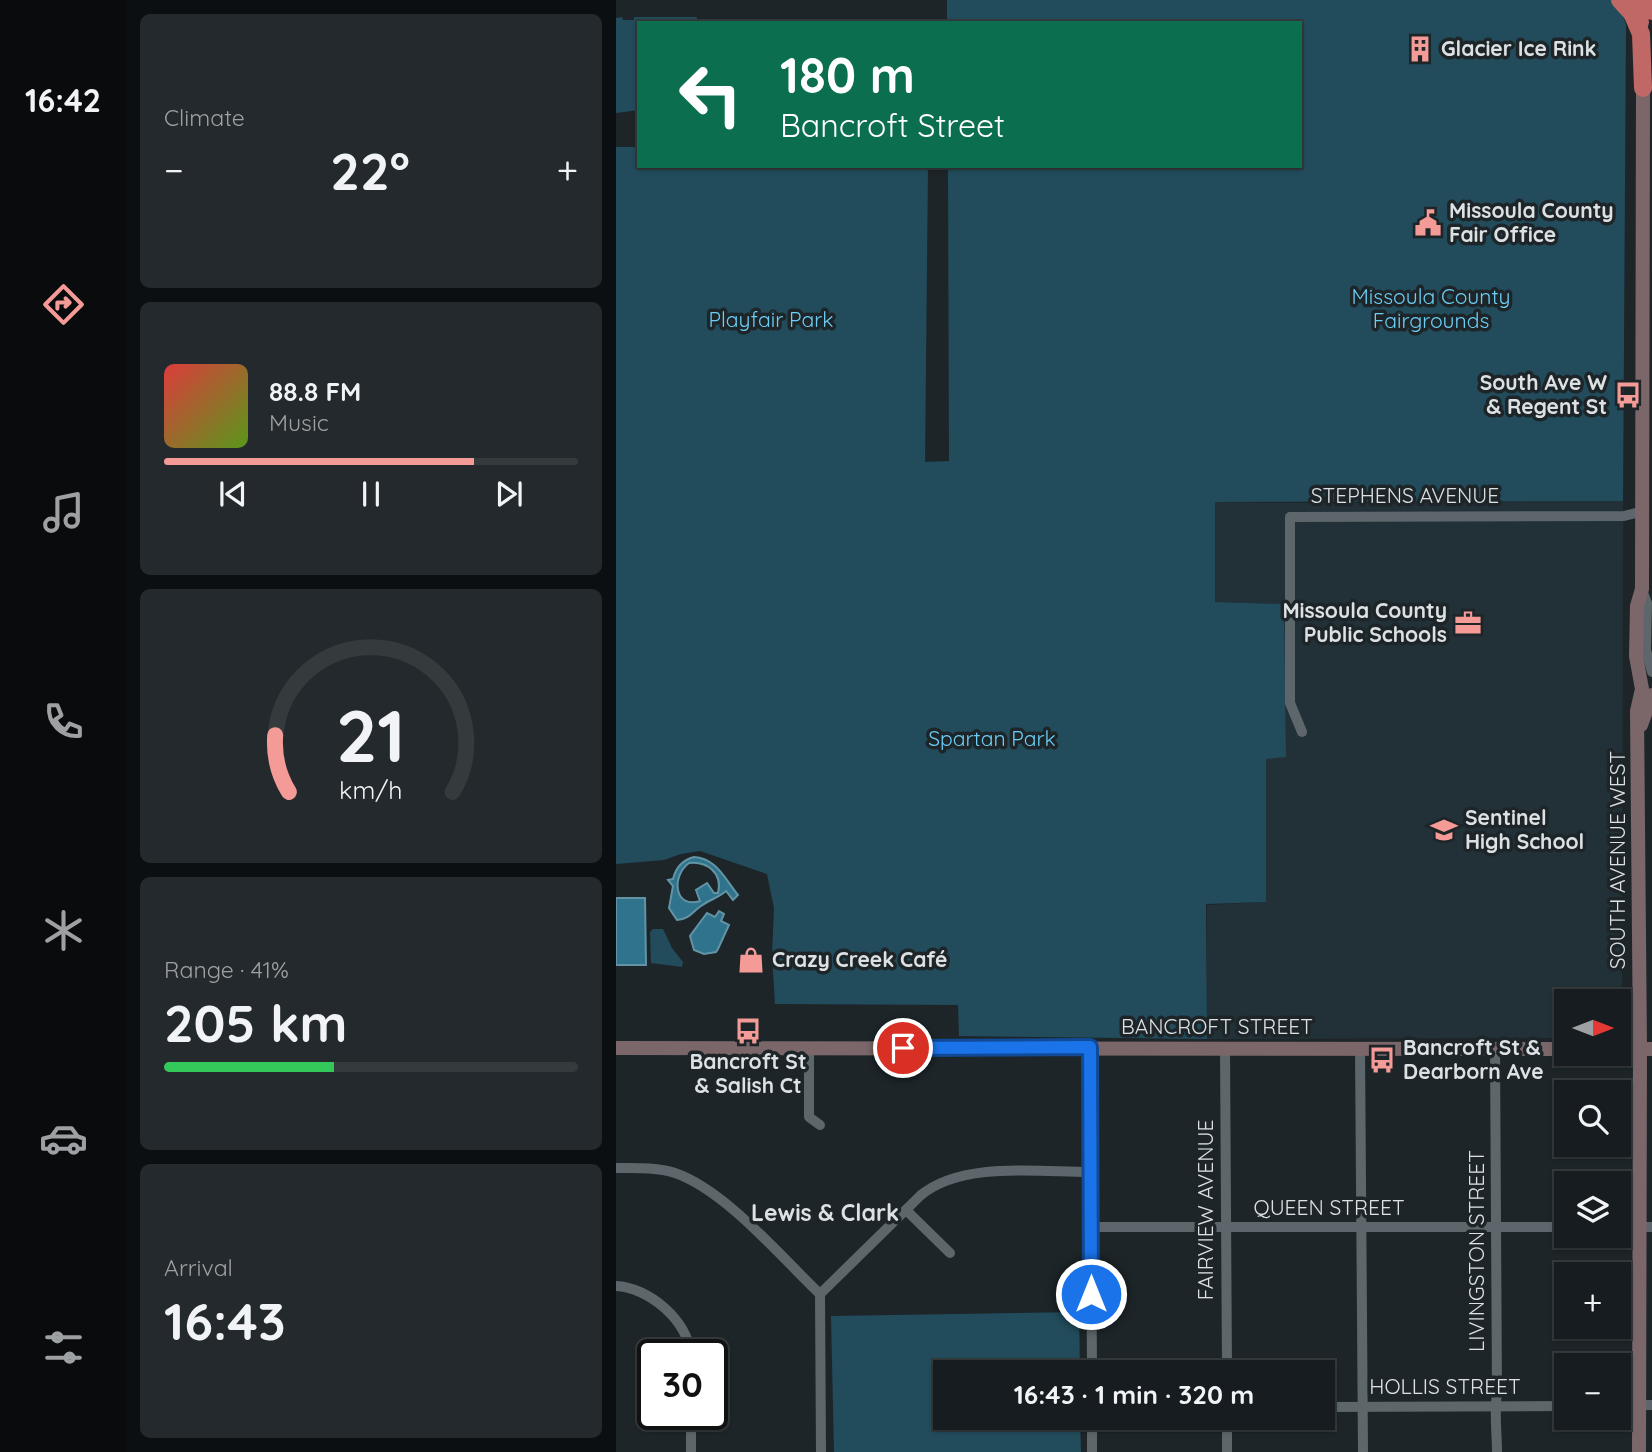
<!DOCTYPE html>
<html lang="en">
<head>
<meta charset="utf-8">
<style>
  :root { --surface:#161c1f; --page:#23292c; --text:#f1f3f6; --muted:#9ea1a4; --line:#353a3d; --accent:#f59b97 }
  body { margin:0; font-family:Quicksand,sans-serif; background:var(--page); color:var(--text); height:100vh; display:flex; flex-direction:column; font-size:26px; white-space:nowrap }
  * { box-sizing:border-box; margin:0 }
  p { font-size:23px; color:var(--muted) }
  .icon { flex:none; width:38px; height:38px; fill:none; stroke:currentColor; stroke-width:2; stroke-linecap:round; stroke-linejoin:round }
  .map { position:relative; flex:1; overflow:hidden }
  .side { display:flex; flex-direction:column; gap:14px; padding:14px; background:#0c0f11; width:490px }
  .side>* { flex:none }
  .banner { position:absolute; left:21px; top:21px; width:665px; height:147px; border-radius:0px; box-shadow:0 2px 5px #0004,0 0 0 2px var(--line); background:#0b6e4f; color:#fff; overflow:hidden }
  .needle { width:46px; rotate:90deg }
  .fabs { position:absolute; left:938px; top:989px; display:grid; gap:14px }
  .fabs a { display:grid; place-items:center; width:77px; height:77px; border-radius:0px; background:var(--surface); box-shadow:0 2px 5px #0004,0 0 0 2px var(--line); font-size:35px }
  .speed { position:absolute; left:21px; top:1339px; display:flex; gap:14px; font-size:35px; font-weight:700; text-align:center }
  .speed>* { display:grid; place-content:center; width:91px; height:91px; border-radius:50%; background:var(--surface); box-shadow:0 2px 5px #0004,0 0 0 2px var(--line); line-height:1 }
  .speed .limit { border:4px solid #111; border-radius:10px; background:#fff; color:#111 }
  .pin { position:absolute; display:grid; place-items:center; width:60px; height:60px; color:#fff; margin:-30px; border:4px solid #fff; border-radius:50%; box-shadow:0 2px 7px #0007 }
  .me { position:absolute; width:77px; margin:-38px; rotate:0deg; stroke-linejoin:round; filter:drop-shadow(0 0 5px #0008) }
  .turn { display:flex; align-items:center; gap:24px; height:147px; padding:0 28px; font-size:32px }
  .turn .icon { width:91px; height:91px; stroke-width:2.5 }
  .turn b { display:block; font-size:49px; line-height:60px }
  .big { font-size:52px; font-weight:800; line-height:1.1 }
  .side .card { flex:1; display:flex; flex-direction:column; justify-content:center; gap:10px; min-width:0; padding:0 24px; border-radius:10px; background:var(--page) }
  .side .dial { align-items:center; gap:0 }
  .dial svg { height:182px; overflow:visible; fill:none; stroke:var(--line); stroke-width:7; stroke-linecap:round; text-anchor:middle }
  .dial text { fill:var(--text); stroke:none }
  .song { display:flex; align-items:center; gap:21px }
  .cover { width:84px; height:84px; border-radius:10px; background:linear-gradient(135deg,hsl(0 70% 55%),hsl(90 70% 35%)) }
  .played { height:7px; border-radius:4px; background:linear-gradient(90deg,var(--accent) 75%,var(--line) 75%) }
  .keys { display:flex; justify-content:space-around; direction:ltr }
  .heat { display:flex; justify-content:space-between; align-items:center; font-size:38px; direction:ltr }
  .charge { height:10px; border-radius:5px; background:linear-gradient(90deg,#34c759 41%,var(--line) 0) }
  .trip { position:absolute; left:317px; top:1360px; width:402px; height:70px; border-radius:0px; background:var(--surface); box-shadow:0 2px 5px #0004,0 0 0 2px var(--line); font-weight:800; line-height:70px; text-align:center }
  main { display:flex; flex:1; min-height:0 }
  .menu { display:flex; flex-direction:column; width:126px; justify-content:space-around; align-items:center; background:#090b0c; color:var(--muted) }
  .menu .icon { width:49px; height:49px }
  .menu .current { color:var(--accent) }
  .menu b { font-size:32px; color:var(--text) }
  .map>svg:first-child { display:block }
  .built { fill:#223138 }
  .green { fill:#224c5c }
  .water { fill:#2f738c; stroke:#6394a6; stroke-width:2; fill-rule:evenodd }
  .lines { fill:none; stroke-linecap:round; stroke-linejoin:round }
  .street { stroke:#5d676b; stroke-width:10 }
  .secondary { stroke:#7b6769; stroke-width:14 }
  .highway { stroke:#c06865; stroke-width:18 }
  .route-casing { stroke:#114b97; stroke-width:18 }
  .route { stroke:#1a73e8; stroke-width:12 }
  .labels { text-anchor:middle; stroke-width:7; stroke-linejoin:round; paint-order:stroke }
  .poi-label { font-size:21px; font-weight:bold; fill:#dce1e4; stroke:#1d2529; text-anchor:start }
  .park-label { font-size:21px; fill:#6acef5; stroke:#1d2529 }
  .street-label { font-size:21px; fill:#dce1e4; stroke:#1d2529 }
  .neighbourhood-label { font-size:23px; font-weight:bold; fill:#dce1e4; stroke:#1d2529 }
</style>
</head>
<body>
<main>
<nav class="menu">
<b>16:42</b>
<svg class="icon current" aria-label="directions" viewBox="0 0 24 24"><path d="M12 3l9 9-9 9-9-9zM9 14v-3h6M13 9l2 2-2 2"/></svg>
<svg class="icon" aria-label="music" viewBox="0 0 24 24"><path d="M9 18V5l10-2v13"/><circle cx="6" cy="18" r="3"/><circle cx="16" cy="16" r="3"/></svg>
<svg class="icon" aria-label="phone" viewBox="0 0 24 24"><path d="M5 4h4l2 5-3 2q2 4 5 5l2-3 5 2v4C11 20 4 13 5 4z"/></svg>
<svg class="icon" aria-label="climate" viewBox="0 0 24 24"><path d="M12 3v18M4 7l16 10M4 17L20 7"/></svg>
<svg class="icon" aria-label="car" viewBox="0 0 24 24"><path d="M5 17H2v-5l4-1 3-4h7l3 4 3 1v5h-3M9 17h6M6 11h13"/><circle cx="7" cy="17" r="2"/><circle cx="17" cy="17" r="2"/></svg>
<svg class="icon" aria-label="filters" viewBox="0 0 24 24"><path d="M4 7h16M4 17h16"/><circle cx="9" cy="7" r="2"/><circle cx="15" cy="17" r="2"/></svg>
</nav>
<section class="side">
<div class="card"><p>Climate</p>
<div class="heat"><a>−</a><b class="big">22°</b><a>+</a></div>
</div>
<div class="card">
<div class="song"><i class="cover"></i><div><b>88.8 FM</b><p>Music</p></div></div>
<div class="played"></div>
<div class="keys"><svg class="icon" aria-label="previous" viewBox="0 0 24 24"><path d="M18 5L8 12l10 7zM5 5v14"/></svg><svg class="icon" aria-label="pause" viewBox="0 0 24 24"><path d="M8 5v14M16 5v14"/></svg><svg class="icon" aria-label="next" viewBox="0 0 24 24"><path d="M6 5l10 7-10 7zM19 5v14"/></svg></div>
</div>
<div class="card dial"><svg viewBox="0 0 100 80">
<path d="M14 69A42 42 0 1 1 86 69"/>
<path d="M14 69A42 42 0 0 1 8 44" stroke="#f59b97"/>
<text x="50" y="56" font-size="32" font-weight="700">21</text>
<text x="50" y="72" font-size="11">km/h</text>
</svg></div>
<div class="card"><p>Range · 41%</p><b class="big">205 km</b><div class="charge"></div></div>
<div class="card"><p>Arrival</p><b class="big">16:43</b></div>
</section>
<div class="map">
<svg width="1036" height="1452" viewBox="0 0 1036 1452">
  <rect width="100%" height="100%" fill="#1d2529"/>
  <polygon class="built" points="1007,501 1006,1038 1003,1038 1003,1001 950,1001 950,1038 591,1039 591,905 650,902 650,758 670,757 668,604 599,602 599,502 690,503"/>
  <g class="green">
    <polygon points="331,0 999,0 1006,12 1010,25 1007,501 599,502 599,602 668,604 670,757 650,759 650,902 590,904 591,1039 343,1036 342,1005 159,1004 156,955 158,908 151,874 84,851 65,854 48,860 0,864 0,147 23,147 23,166 312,166 309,462 333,461 332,166 684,166 684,23 331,23"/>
    <polygon points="6,17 7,20 18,20 18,17 81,17 80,23 23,23 23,110 0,113 0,18"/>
    <polygon points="37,929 47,929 56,948 67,962 66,967 35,963 34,932"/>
    <polygon points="463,1312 464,1372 329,1372 329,1418 464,1418 465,1452 218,1452 215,1316"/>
  </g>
  <g class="water">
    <path d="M 78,857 C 100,858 109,879 122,895 L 117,900 L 110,891 C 102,898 93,900 85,906 C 76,912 74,919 61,920 L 53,908 L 57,886 L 52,880 L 57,879 C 60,867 66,860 78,857 ZM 73,863 C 91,861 107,873 102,893 L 98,893 L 91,883 L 80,890 L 84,901 C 58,909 55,876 73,863 Z"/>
    <polygon points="0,898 29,898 30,965 0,965"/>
    <polygon points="103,911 108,914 105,921 113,925 102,949 100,952 88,954 78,950 74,936 91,913 99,917"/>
  </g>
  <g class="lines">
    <g class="street">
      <polyline points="1026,590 1031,603 1030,650 1036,672"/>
      <polyline points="686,732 674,703 674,517 1008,516 1024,512"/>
      <polyline points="474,1047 476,1372"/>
      <polyline points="193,1049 193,1117 204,1125"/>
      <polyline points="609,1049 611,1372"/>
      <polyline points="744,1049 747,1452"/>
      <path d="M 879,1049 L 881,1394 C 878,1412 881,1433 881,1452"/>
      <path d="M 0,1168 C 19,1168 41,1167 59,1173 C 109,1190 165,1257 204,1294"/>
      <polyline points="290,1210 334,1253"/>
      <polyline points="475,1227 950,1227"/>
      <polyline points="1003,1227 1036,1227"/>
      <path d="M 0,1286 C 32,1287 73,1321 74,1354"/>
      <path d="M 204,1294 L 305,1195 C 347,1161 422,1172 474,1172"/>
      <polyline points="204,1294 205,1452"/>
      <polyline points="1003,1405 1036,1405"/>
      <polyline points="707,1407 950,1406"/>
      <polyline points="75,1414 75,1452"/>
      <polyline points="476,1418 476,1452"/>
      <polyline points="611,1418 611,1452"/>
    </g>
    <g class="secondary">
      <polyline points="1025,725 1036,695"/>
      <polyline points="0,1048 950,1049"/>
      <polyline points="1003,1049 1036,1049"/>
      <polyline points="1023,1452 1024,1049 1021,711 1026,689 1020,656 1021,606 1026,589 1027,88"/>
    </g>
    <g class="highway">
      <polyline points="1004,0 1024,22"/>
      <polyline points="1025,0 1036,11"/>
      <polyline points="1016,13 1025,34 1027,88"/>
    </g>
  </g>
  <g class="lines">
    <g class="route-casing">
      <polyline id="route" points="287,1048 474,1047 475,1294"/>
    </g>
    <use href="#route" class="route"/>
  </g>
  <defs>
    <g id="building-bare" transform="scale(2.1)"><path d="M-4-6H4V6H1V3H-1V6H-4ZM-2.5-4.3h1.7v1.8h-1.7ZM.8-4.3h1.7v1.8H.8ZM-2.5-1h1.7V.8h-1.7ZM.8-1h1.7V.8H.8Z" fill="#f59b97" stroke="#1d2529" stroke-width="2.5" paint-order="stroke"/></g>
    <g id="civic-bare" transform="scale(2.1)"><path d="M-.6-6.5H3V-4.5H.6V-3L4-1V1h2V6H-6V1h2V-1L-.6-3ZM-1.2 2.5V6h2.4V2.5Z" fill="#f59b97" stroke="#1d2529" stroke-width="2.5" paint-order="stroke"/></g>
    <g id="bus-bare" transform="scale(2.1)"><path d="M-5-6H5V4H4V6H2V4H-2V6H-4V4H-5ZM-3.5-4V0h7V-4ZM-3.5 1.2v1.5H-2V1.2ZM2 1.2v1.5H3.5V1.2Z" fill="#f59b97" stroke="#1d2529" stroke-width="2.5" paint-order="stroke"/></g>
    <g id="office-bare" transform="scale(2.1)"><path d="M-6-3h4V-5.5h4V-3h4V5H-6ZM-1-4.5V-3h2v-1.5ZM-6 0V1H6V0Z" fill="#f59b97" stroke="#1d2529" stroke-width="2.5" paint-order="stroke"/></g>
    <g id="school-bare" transform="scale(2.1)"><path d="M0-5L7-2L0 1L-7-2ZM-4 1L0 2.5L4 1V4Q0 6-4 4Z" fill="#f59b97" stroke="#1d2529" stroke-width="2.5" paint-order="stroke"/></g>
    <g id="shop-bare" transform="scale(2.1)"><path d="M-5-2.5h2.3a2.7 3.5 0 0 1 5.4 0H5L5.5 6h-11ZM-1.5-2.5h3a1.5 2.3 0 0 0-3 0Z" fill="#f59b97" stroke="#1d2529" stroke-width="2.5" paint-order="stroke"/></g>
  </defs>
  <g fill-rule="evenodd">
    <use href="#building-bare" x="804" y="49"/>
    <use href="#civic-bare" x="812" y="223"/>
    <use href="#bus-bare" x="1012" y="395"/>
    <use href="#office-bare" x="852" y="623"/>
    <use href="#school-bare" x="828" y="830"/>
    <use href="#shop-bare" x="135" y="960"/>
    <use href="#bus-bare" x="132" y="1031"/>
    <use href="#bus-bare" x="766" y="1060"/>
  </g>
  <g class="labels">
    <g class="poi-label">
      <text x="825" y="56">Glacier Ice Rink</text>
      <text x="833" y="218">Missoula County<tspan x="833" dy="24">Fair Office</tspan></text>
      <text x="991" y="390" text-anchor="end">South Ave W<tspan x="991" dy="24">&amp; Regent St</tspan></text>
      <text x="831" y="618" text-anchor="end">Missoula County<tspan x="831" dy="24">Public Schools</tspan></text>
      <text x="849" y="825">Sentinel<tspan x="849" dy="24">High School</tspan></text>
      <text x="156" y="967">Crazy Creek Café</text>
      <text x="787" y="1055">Bancroft St &amp;<tspan x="787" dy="24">Dearborn Ave</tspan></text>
      <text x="132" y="1069" text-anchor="middle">Bancroft St<tspan x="132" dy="24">&amp; Salish Ct</tspan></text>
    </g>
    <g class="park-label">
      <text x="815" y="304">Missoula County<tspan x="815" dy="24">Fairgrounds</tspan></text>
      <text x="155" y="327">Playfair Park</text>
      <text x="376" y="746">Spartan Park</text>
    </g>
    <g class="street-label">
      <text x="789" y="503">STEPHENS AVENUE</text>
      <text transform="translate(1002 860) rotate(-90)" y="7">SOUTH AVENUE WEST</text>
      <text x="601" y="1034">BANCROFT STREET</text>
      <text x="713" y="1215">QUEEN STREET</text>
      <text transform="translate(590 1210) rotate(-90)" y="7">FAIRVIEW AVENUE</text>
      <text transform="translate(861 1251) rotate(-90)" y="7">LIVINGSTON STREET</text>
      <text x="829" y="1394">HOLLIS STREET</text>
    </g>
    <g class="neighbourhood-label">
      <text x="209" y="1221">Lewis &amp; Clark</text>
    </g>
  </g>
</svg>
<div class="fabs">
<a><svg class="needle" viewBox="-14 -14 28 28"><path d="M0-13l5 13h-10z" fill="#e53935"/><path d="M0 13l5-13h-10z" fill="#9ea1a4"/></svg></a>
<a><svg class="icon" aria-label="search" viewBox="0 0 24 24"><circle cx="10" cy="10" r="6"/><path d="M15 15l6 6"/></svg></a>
<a><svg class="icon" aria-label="layers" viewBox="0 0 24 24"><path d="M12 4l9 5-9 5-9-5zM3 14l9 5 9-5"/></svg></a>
<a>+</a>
<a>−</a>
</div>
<div class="speed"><div class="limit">30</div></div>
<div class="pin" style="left:287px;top:1048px;background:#d93025"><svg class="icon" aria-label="arrive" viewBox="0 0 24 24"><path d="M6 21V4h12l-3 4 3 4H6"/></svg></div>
<svg class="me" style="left:475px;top:1294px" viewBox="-20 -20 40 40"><circle r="17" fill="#1a73e8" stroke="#fff" stroke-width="3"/><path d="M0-11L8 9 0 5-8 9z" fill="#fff"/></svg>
<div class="trip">16:43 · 1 min · 320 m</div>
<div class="banner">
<div class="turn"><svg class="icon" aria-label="left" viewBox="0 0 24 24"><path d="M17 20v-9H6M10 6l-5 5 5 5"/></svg><div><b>180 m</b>Bancroft Street</div></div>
</div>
</div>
</main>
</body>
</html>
